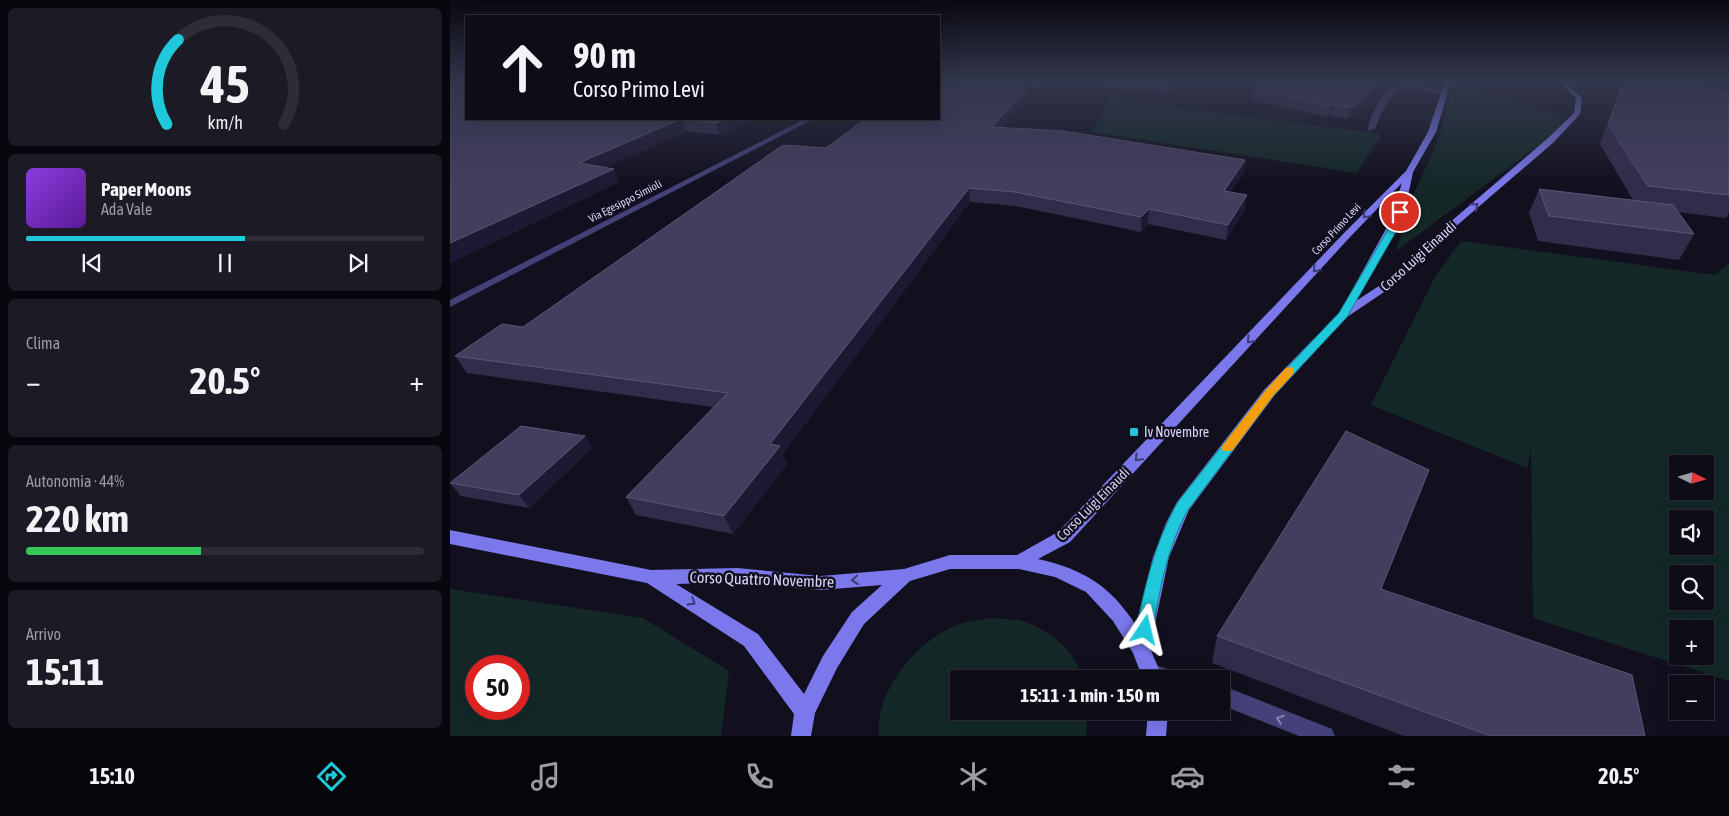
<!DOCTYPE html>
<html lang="it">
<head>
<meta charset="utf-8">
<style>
  :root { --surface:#0e0c17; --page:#1c1a24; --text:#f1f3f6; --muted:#9b9ba1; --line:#2e2c36; --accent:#1fc8da }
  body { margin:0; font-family:"Asap Condensed",sans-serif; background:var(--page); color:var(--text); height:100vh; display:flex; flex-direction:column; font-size:19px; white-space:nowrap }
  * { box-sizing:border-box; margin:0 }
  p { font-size:16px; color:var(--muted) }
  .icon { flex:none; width:28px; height:28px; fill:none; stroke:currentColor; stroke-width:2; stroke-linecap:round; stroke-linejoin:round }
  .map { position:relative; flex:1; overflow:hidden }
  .details { display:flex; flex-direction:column; gap:8px; padding:8px; background:#08070d; width:450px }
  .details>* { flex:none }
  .top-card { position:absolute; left:15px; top:15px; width:475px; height:105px; border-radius:0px; box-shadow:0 5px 20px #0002,0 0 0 1px var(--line); background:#0e0c17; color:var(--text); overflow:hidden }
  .needle { width:32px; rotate:95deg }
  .tools { position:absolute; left:1219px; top:455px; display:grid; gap:10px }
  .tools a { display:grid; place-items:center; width:45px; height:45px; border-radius:0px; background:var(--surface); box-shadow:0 5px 20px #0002,0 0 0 1px var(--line); font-size:25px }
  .speed { position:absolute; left:15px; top:655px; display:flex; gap:10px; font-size:25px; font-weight:700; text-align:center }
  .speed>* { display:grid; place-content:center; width:65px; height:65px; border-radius:50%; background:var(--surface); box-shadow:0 5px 20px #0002,0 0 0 1px var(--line); line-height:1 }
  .speed .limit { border:8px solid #d22; background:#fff; color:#111 }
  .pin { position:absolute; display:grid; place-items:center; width:42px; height:42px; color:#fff; margin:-21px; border:2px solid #fff; border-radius:50%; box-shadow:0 1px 5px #0007 }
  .me { position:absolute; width:55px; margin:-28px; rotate:10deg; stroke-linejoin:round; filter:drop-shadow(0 0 4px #0008) }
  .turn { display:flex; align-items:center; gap:18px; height:105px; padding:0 25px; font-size:22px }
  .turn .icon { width:65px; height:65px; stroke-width:2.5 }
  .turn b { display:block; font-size:35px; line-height:42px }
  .big { font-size:38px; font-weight:700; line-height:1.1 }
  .details .card { flex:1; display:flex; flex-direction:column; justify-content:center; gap:8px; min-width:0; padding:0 18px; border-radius:8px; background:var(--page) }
  .details .dial { align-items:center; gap:0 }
  .dial svg { height:130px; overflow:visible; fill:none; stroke:var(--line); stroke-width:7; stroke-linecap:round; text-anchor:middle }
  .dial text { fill:var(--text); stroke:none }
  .song { display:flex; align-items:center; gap:15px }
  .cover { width:60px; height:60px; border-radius:8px; background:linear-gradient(135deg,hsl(270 70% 55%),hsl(270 70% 35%)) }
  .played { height:5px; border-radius:2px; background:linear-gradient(90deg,var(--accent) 55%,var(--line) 55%) }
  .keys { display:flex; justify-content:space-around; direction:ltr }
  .heat { display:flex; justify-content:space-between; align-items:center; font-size:28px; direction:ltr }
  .charge { height:8px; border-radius:4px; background:linear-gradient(90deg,#34c759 44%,var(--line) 0) }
  .trip { position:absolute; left:500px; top:670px; width:280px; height:50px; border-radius:0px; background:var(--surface); box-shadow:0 5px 20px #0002,0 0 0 1px var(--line); font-weight:700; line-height:50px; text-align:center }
  .tab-bar { display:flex; height:80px; justify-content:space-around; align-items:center; background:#060509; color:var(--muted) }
  .tab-bar .icon { width:35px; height:35px }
  .tab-bar .on { color:var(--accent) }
  .tab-bar b { font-size:22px; color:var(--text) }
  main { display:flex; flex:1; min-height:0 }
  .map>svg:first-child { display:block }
  .green { fill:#142828; fill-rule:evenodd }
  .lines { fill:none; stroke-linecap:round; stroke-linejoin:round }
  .lane { fill:#434178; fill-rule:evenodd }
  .street { fill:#434178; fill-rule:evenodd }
  .secondary { fill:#7b78ec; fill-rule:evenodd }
  .wall { fill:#322c4b }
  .shaded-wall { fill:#1d1932 }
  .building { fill:#433e5e; stroke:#5b5576 }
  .oneway { stroke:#3c3a71 }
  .oneway2 { stroke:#8683b2 }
  .route { fill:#1fc8da; stroke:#14828e }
  .slow { fill:#f59e0b }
  .poi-dot { fill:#1fc8da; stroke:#12101f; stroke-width:2 }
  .labels { text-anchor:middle; stroke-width:5; stroke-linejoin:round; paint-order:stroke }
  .far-street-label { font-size:11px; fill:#d8d4f9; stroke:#12101f }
  .street-label { font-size:14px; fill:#d8d4f9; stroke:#12101f }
  .poi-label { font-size:14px; fill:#d8d4f9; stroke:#12101f; text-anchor:start }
  .near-street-label { font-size:16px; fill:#d8d4f9; stroke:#12101f }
</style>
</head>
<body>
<main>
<section class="details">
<div class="card dial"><svg viewBox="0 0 100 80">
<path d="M14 69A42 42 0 1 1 86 69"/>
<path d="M14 69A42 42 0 0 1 21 17" stroke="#1fc8da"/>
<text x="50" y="56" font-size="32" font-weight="700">45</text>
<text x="50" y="72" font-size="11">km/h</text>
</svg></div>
<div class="card">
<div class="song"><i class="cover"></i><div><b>Paper Moons</b><p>Ada Vale</p></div></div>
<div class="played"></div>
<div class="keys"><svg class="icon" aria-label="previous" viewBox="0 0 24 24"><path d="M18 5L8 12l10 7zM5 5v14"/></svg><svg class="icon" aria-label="pause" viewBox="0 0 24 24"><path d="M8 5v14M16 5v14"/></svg><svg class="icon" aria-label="next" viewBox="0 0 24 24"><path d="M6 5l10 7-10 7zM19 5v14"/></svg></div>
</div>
<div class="card"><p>Clima</p>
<div class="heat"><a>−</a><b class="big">20.5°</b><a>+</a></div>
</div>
<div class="card"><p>Autonomia · 44%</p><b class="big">220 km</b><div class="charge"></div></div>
<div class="card"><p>Arrivo</p><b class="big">15:11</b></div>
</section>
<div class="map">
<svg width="1279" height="736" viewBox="0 0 1279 736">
  <rect width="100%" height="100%" fill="#12101f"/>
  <g class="green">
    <polygon points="1005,81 1110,115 1111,129 946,251 964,193 988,141"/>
    <polygon points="659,99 932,134 907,173 642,132"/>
    <path d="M 1011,241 L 1265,275 L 1279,263 L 1279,681 L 1083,618 L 1081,449 L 1077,468 L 921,405 L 985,277 ZM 1228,464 L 1255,464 L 1255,491 L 1228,491 ZM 1228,519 L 1255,519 L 1255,546 L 1228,546 ZM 1228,574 L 1255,574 L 1255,601 L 1228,601 ZM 1228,629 L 1255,629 L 1255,656 L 1228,656 Z"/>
    <path d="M 0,589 L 193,618 L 279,671 L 271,736 L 0,736 ZM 69,666 L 69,709 L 26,709 L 26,666 Z"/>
    <path d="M 540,618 C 549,619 559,619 568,620 C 595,626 627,651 633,679 L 509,679 L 509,711 L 638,711 L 636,736 L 429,736 C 425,690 468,639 510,624 C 519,621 530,620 540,618 Z"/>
  </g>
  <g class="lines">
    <g class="lane">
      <polygon points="561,81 598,81 591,86"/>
      <path d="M 956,85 L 973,86 L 998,92 L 995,94 C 947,86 944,83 925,129 L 918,131 C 918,119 930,96 941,89 C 945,87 951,86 956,85 Z"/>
    </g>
    <g class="street">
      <polygon points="355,119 363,119 0,307 0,300"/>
      <polygon points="702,664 727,672 730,679 695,679 692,673 695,666"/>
      <polygon points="771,685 882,729 885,736 849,736 771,705"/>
    </g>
    <g class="secondary">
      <path d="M 995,81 L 1001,81 L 986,132 L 963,172 L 959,191 L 947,227 L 906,301 L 938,280 L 991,230 L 1098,138 L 1124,113 L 1126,98 L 1108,81 L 1114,81 L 1132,98 L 1130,114 L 1104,142 L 997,234 L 946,284 L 897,317 L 824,396 L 739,510 L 719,557 L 700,648 L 713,679 L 693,679 L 683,653 L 663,621 L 636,592 L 605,577 L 569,569 L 500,569 L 460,581 L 414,624 L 387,668 L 365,713 L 361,736 L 341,736 L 344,714 L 294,646 L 197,583 L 0,544 L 0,530 L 201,570 L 287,568 L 371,576 L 454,569 L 500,555 L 567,555 L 608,532 L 895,232 L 956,171 L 978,132 ZM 952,183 L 937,227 L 890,312 L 814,390 L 727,502 L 716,523 L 703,557 L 686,625 C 659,585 635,570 588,559 L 620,542 L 901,236 ZM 287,582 L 371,590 L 432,585 L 402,612 L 373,656 L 354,694 L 308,634 L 226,584 Z"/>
      <polygon points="698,711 718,711 716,736 696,736"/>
    </g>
  </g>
  <g class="wall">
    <polygon points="0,81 16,119 305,119 270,135 236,131 155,167 169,182 0,263"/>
    <polygon points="603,81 727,81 718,93"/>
    <polygon points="809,81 925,81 921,83 922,95 905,114 898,119 881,115 878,117 802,100 804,89"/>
    <polygon points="1174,81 1243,81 1241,86 1279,92 1279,213 1276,218 1228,212 1244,234 1229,260 1088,241 1079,213 1089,189 1183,200 1150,144 1167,97"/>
    <polygon points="576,88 577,100 553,128 795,160 793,174 780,192 795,209 776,240 698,224 691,232 566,206 520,202 333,454 337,464 283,534 186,515 176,497 263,407 17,373 5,356 73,327 376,148 489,119"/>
    <polygon points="135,436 142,448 79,508 11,496 0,483"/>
    <polygon points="931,589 1195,736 954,736 762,663 767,636"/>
  </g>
  <g class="shaded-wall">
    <polygon points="719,81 727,81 718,93 718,82"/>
    <polygon points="911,81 925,81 908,92"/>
    <polygon points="925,84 922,95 905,114 898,119 900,108"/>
    <polygon points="576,88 577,100 543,139 542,127"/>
    <polygon points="883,104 881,115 878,117 880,106"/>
    <polygon points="231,119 232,119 236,131 135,176 129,163"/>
    <polygon points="276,119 305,119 270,135 266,123"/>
    <polygon points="795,160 793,174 772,205 774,191"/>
    <polygon points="164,169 169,182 0,263 0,243"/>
    <polygon points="519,188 520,202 333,454 337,464 283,534 274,516 320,444"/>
    <polygon points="797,195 795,209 776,240 778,225"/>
    <polygon points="699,209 698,224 691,232 691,217"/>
    <polygon points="135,436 142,448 79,508 69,495"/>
  </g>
  <g class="building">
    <polygon points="0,81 16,81 16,119 231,119 129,163 164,169 0,243"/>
    <polygon points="809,81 911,81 925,84 908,103 900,108 883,104 880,106 804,89"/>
    <polygon points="1174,81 1243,81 1240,85 1279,92 1279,195 1198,186 1158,125"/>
    <polygon points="489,83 576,88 542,127 613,131 795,160 774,191 797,195 778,225 699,209 691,217 565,192 519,188 320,444 330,446 274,516 176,497 278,393 5,356 52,324 73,327 333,145 376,148 415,119 489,119"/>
    <polygon points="235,119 276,119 266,123"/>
    <polygon points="1089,189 1223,205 1244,234 1099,216"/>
    <polygon points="71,426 135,436 69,495 0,483"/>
    <polygon points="896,431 979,470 931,589 1182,675 1195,736 1041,736 767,636"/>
  </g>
  <defs><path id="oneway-chevron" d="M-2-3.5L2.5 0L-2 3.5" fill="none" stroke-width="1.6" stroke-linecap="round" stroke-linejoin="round" transform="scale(1.25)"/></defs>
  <g class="oneway">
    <use href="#oneway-chevron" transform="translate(1025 206) rotate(-41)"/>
    <use href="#oneway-chevron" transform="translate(916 215) rotate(135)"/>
    <use href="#oneway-chevron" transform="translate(866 269) rotate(132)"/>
    <use href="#oneway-chevron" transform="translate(800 340) rotate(133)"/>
    <use href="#oneway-chevron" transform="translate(688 458) rotate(133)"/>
    <use href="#oneway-chevron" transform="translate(405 580) rotate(175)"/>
    <use href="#oneway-chevron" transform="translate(242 602) rotate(31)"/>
  </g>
  <use class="oneway2" href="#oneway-chevron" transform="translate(830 719) rotate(-159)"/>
  <linearGradient id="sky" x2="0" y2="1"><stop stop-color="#0a0911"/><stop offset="0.44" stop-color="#33374d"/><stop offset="1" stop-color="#33374d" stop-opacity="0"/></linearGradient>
  <rect width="1279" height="184" fill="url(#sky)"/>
  <path class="route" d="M 950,209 L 954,212 L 948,228 L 897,317 L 823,396 L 738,510 C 717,547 710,589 703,630 L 701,635 L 695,638 L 689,635 L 686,630 C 695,586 705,542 728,502 L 815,391 L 889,313 L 939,228 L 946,212 Z"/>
  <polygon class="slow" points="840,367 844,368 844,373 823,396 782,451 773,451 771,448 773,445 815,391 836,368"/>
  <rect class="poi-dot" x="679" y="427" width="10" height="10" rx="2.5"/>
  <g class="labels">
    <g class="far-street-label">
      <text transform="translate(175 201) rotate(-27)" y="4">Via Egesippo Simioli</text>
      <text transform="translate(886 229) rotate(-47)" y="4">Corso Primo Levi</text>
    </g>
    <g class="street-label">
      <text transform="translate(968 256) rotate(-42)" y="5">Corso Luigi Einaudi</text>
      <text transform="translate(643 504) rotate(-45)" y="5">Corso Luigi Einaudi</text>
    </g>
    <g class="poi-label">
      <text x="694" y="437">Iv Novembre</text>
    </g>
    <g class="near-street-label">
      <text transform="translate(312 579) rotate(2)" y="6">Corso Quattro Novembre</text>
    </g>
  </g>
</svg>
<div class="tools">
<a><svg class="needle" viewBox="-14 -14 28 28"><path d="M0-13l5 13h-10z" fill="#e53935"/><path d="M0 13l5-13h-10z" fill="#9b9ba1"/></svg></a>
<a><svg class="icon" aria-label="sound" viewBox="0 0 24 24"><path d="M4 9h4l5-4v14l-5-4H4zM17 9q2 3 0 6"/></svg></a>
<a><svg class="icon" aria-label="search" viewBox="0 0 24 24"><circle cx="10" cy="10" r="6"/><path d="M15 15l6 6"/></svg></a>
<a>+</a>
<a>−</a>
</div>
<div class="speed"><div class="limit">50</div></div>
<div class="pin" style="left:950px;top:212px;background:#d93025"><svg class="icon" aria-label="arrive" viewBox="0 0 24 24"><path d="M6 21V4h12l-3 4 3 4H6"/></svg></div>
<svg class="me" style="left:695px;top:630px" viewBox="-20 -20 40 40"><path d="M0-17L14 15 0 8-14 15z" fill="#1fc8da" stroke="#fff" stroke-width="4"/></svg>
<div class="trip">15:11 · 1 min · 150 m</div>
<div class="top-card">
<div class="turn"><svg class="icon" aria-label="ahead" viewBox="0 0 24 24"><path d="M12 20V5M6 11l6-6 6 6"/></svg><div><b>90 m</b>Corso Primo Levi</div></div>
</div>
</div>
</main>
<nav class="tab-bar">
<b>15:10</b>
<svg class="icon on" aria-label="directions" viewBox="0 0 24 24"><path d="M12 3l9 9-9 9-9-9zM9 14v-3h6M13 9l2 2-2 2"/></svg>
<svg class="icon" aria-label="music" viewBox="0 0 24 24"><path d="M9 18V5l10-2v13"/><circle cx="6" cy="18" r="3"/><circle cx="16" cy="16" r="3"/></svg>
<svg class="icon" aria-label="phone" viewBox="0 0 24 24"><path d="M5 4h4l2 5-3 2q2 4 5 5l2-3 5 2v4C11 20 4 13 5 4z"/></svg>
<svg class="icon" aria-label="climate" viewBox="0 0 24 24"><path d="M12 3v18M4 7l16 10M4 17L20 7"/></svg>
<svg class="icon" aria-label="car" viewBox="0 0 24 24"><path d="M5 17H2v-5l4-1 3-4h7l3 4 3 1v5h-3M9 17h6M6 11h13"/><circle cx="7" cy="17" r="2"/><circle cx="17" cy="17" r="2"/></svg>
<svg class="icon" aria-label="filters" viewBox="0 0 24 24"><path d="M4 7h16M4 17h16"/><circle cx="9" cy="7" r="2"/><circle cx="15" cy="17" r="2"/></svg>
<b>20.5°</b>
</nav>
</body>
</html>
